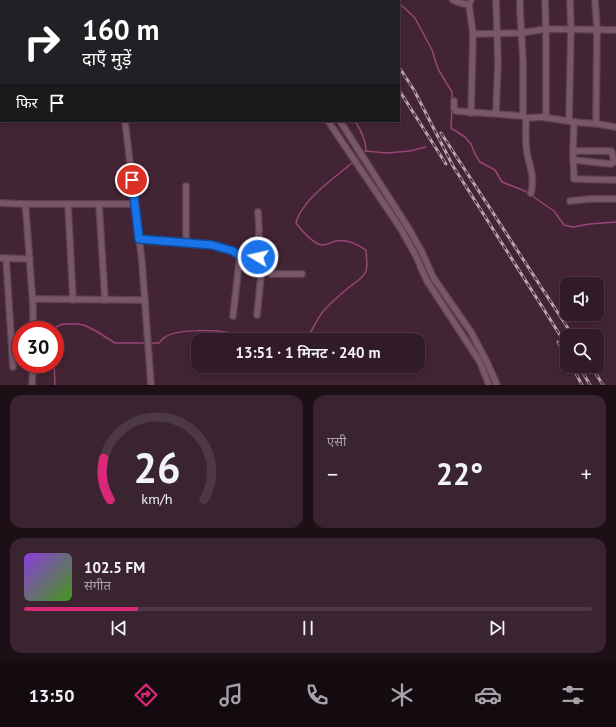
<!DOCTYPE html>
<html lang="hi">
<head>
<meta charset="utf-8">
<style>
  :root { --surface:#321b28; --page:#3a2430; --text:#f1f3f6; --muted:#a8a1a8; --line:#4d3945; --accent:#db2777 }
  body { margin:0; font-family:"PT Sans","Noto Sans Devanagari",sans-serif; background:var(--page); color:var(--text); height:100vh; display:flex; flex-direction:column; font-size:15px; white-space:nowrap }
  * { box-sizing:border-box; margin:0 }
  p { font-size:13px; color:var(--muted) }
  .icon { flex:none; width:22px; height:22px; fill:none; stroke:currentColor; stroke-width:2; stroke-linecap:round; stroke-linejoin:round }
  .map { position:relative; height:385px; overflow:hidden }
  .side { display:flex; flex-direction:column; gap:10px; padding:10px; background:#1c0f16; flex:1 }
  .side>* { flex:none }
  .guide { position:absolute; left:0px; top:0px; width:400px; height:122px; box-shadow:0 2px 6px #0003,0 0 0 1px var(--line); background:#202124; color:#fff; overflow:hidden }
  .tools { position:absolute; left:560px; top:277px; display:grid; gap:8px }
  .tools a { display:grid; place-items:center; width:44px; height:44px; border-radius:8px; background:var(--surface); box-shadow:0 2px 6px #0003,0 0 0 1px var(--line); font-size:20px }
  .speed { position:absolute; left:12px; top:321px; display:flex; gap:8px; font-size:20px; font-weight:700; text-align:center }
  .speed>* { display:grid; place-content:center; width:52px; height:52px; border-radius:50%; background:var(--surface); box-shadow:0 2px 6px #0003,0 0 0 1px var(--line); line-height:1 }
  .speed .limit { border:6px solid #d22; background:#fff; color:#111 }
  .pin { position:absolute; display:grid; place-items:center; width:34px; height:34px; color:#fff; margin:-17px; border:2px solid #fff; border-radius:50%; box-shadow:0 1px 4px #0007 }
  .me { position:absolute; width:44px; margin:-22px; rotate:279deg; stroke-linejoin:round; filter:drop-shadow(0 0 3px #0008) }
  .turn { display:flex; align-items:center; gap:14px; height:84px; padding:0 16px; font-size:18px }
  .turn .icon { width:52px; height:52px; stroke-width:2.5 }
  .turn b { display:block; font-size:28px; line-height:34px }
  .then { display:flex; align-items:center; height:38px; padding:0 16px; background:#0003; gap:8px; font-size:15px }
  .big { font-size:30px; font-weight:600; line-height:1.1 }
  .side .card { flex:1; display:flex; flex-direction:column; justify-content:center; gap:6px; min-width:0; padding:0 14px; border-radius:12px; background:var(--page) }
  .side .dial { align-items:center; gap:0 }
  .dial svg { height:104px; overflow:visible; fill:none; stroke:var(--line); stroke-width:7; stroke-linecap:round; text-anchor:middle }
  .dial text { fill:var(--text); stroke:none }
  .song { display:flex; align-items:center; gap:12px }
  .cover { width:48px; height:48px; border-radius:6px; background:linear-gradient(135deg,hsl(270 70% 55%),hsl(100 70% 35%)) }
  .played { height:4px; border-radius:2px; background:linear-gradient(90deg,var(--accent) 20%,var(--line) 20%) }
  .keys { display:flex; justify-content:space-around; direction:ltr }
  .heat { display:flex; justify-content:space-between; align-items:center; font-size:22px; direction:ltr }
  .side .tiles { flex:1; display:grid; gap:10px; grid-template-columns:1fr 1fr }
  .card:last-child { grid-column:span 2 }
  .trip { position:absolute; left:191px; top:333px; width:234px; height:40px; border-radius:12px; background:var(--surface); box-shadow:0 2px 6px #0003,0 0 0 1px var(--line); font-weight:600; line-height:40px; text-align:center }
  .tab-bar { display:flex; height:64px; justify-content:space-around; align-items:center; background:#140b10; color:var(--muted) }
  .tab-bar .icon { width:28px; height:28px }
  .tab-bar .active { color:var(--accent) }
  .tab-bar b { font-size:18px; color:var(--text) }
  .map>svg:first-child { display:block }
  .lines { fill:none; stroke-linecap:round; stroke-linejoin:round }
  .stream { stroke:#974575; stroke-width:1.5 }
  .minor-casing { stroke:#5c4151; stroke-width:8 }
  .minor { stroke:#7a5669; stroke-width:5.5 }
  .rail-casing { stroke:#baa3af; stroke-width:3 }
  .rail { stroke:#432435; stroke-width:1.5; stroke-dasharray:4.5; stroke-linecap:butt }
  .route-casing { stroke:#114b97; stroke-width:10 }
  .route { stroke:#1a73e8; stroke-width:7 }
</style>
</head>
<body>
<div class="map">
<svg width="616" height="385" viewBox="0 0 616 385">
  <rect width="100%" height="100%" fill="#432435"/>
  <g class="lines">
    <g class="stream">
      <polyline points="396,0 397,1"/>
      <polyline points="343,1 344,0"/>
      <polyline points="399,3 415,18 432,50 438,69 452,92 452,100"/>
      <polyline points="452,108 451,128 465,137 471,144 475,154 480,162 495,170 502,182 525,191 554,211 564,225 573,227 589,224 616,222"/>
      <path d="M 355,121 C 361,130 366,139 366,151 L 356,160"/>
      <polyline points="366,151 386,153 410,151 426,147"/>
      <path d="M 54,330 L 56,327 L 63,324 L 77,324 L 84,325 L 96,331 L 115,343 L 159,343 C 161,341 163,338 165,337 C 180,328 219,330 235,334 C 240,336 245,338 250,340"/>
      <path d="M 305,340 C 314,330 317,316 327,307 C 334,300 341,294 348,288 C 355,282 362,280 366,271 C 368,264 366,257 366,250 C 357,244 346,239 336,241 C 332,242 328,245 323,245 C 314,245 301,230 296,223 C 301,200 336,177 353,162"/>
      <polyline points="54,364 55,385"/>
    </g>
    <g class="minor-casing">
      <g id="minor">
        <polyline points="23,0 23,1"/>
        <polyline points="85,0 86,1"/>
        <polyline points="249,0 250,1"/>
        <polyline points="261,0 262,1"/>
        <polyline points="453,0 457,2 469,5"/>
        <polyline points="471,0 469,5 473,34 471,113"/>
        <polyline points="496,0 498,62 496,113"/>
        <polyline points="520,0 520,10 523,61 523,116"/>
        <polyline points="545,0 546,29 546,118"/>
        <polyline points="595,0 597,29 596,123"/>
        <polyline points="2,1 2,0"/>
        <polyline points="47,1 47,0"/>
        <polyline points="0,19 1,11"/>
        <polyline points="473,34 521,33 546,29 616,30"/>
        <polyline points="0,87 1,87"/>
        <polyline points="454,101 454,109 456,111 523,116 526,118 543,117 574,122 598,124 616,127"/>
        <path d="M 526,118 C 526,129 525,141 527,153 C 530,168 535,177 531,193"/>
        <polyline points="125,121 142,262 151,385"/>
        <polyline points="328,121 401,229 417,258 421,268 427,281 480,362 489,385"/>
        <polyline points="340,121 409,229 422,252 433,277 471,332 487,362 497,385"/>
        <polyline points="569,121 571,29 570,0"/>
        <polyline points="574,122 573,151 574,179 616,180"/>
        <polyline points="573,151 611,151 612,152 614,162 613,163 611,164 573,160"/>
        <polyline points="570,201 589,199 616,199"/>
        <polyline points="0,203 25,204 135,204"/>
        <polyline points="25,204 26,212 33,306 33,330"/>
        <polyline points="68,204 73,300"/>
        <polyline points="99,204 105,300"/>
        <polyline points="258,212 259,230 258,257"/>
        <path d="M 139,239 L 212,245 L 233,251 L 240,255 L 258,257 C 261,264 264,270 271,274 L 302,274"/>
        <polyline points="186,243 186,186"/>
        <polyline points="0,258 30,259"/>
        <polyline points="6,258 13,367"/>
        <polyline points="33,299 145,300"/>
        <polyline points="257,315 262,266"/>
        <polyline points="233,316 240,255"/>
        <polyline points="32,384 33,364"/>
      </g>
    </g>
    <use href="#minor" class="minor"/>
    <g class="rail-casing">
      <g id="rail">
        <polyline points="342,0 342,1"/>
        <polyline points="356,0 356,1"/>
        <polyline points="399,67 414,90 453,166 567,346"/>
        <polyline points="399,90 446,164"/>
        <polyline points="441,133 573,336"/>
        <polyline points="558,342 567,357"/>
        <polyline points="572,366 582,385"/>
        <polyline points="579,366 590,385"/>
        <polyline points="591,366 603,385"/>
      </g>
    </g>
    <use href="#rail" class="rail"/>
  </g>
  <g class="lines">
    <g class="route-casing">
      <polyline id="route" points="132,180 139,239 212,245 233,251 240,256 258,257"/>
    </g>
    <use href="#route" class="route"/>
  </g>
</svg>
<div class="tools">
<a><svg class="icon" aria-label="sound" viewBox="0 0 24 24"><path d="M4 9h4l5-4v14l-5-4H4zM17 9q2 3 0 6"/></svg></a>
<a><svg class="icon" aria-label="search" viewBox="0 0 24 24"><circle cx="10" cy="10" r="6"/><path d="M15 15l6 6"/></svg></a>
</div>
<div class="speed"><div class="limit">30</div></div>
<div class="pin" style="left:132px;top:180px;background:#d93025"><svg class="icon" aria-label="arrive" viewBox="0 0 24 24"><path d="M6 21V4h12l-3 4 3 4H6"/></svg></div>
<svg class="me" style="left:258px;top:257px" viewBox="-20 -20 40 40"><circle r="17" fill="#1a73e8" stroke="#fff" stroke-width="3"/><path d="M0-11L8 9 0 5-8 9z" fill="#fff"/></svg>
<div class="trip">13:51 · 1 मिनट · 240 m</div>
<div class="guide">
<div class="turn"><svg class="icon" aria-label="right" viewBox="0 0 24 24"><path d="M7 20v-9h11M14 6l5 5-5 5"/></svg><div><b>160 m</b>दाएँ मुड़ें</div></div>
<div class="then">फिर<svg class="icon" aria-label="arrive" viewBox="0 0 24 24"><path d="M6 21V4h12l-3 4 3 4H6"/></svg></div>
</div>
</div>
<section class="side">
<div class="tiles">
<div class="card dial"><svg viewBox="0 0 100 80">
<path d="M14 69A42 42 0 1 1 86 69"/>
<path d="M14 69A42 42 0 0 1 9 37" stroke="#db2777"/>
<text x="50" y="56" font-size="32" font-weight="700">26</text>
<text x="50" y="72" font-size="11">km/h</text>
</svg></div>
<div class="card"><p>एसी</p>
<div class="heat"><a>−</a><b class="big">22°</b><a>+</a></div>
</div>
<div class="card">
<div class="song"><i class="cover"></i><div><b>102.5 FM</b><p>संगीत</p></div></div>
<div class="played"></div>
<div class="keys"><svg class="icon" aria-label="previous" viewBox="0 0 24 24"><path d="M18 5L8 12l10 7zM5 5v14"/></svg><svg class="icon" aria-label="pause" viewBox="0 0 24 24"><path d="M8 5v14M16 5v14"/></svg><svg class="icon" aria-label="next" viewBox="0 0 24 24"><path d="M6 5l10 7-10 7zM19 5v14"/></svg></div>
</div>
</div>
</section>
<nav class="tab-bar">
<b>13:50</b>
<svg class="icon active" aria-label="directions" viewBox="0 0 24 24"><path d="M12 3l9 9-9 9-9-9zM9 14v-3h6M13 9l2 2-2 2"/></svg>
<svg class="icon" aria-label="music" viewBox="0 0 24 24"><path d="M9 18V5l10-2v13"/><circle cx="6" cy="18" r="3"/><circle cx="16" cy="16" r="3"/></svg>
<svg class="icon" aria-label="phone" viewBox="0 0 24 24"><path d="M5 4h4l2 5-3 2q2 4 5 5l2-3 5 2v4C11 20 4 13 5 4z"/></svg>
<svg class="icon" aria-label="climate" viewBox="0 0 24 24"><path d="M12 3v18M4 7l16 10M4 17L20 7"/></svg>
<svg class="icon" aria-label="car" viewBox="0 0 24 24"><path d="M5 17H2v-5l4-1 3-4h7l3 4 3 1v5h-3M9 17h6M6 11h13"/><circle cx="7" cy="17" r="2"/><circle cx="17" cy="17" r="2"/></svg>
<svg class="icon" aria-label="filters" viewBox="0 0 24 24"><path d="M4 7h16M4 17h16"/><circle cx="9" cy="7" r="2"/><circle cx="15" cy="17" r="2"/></svg>
</nav>
</body>
</html>
